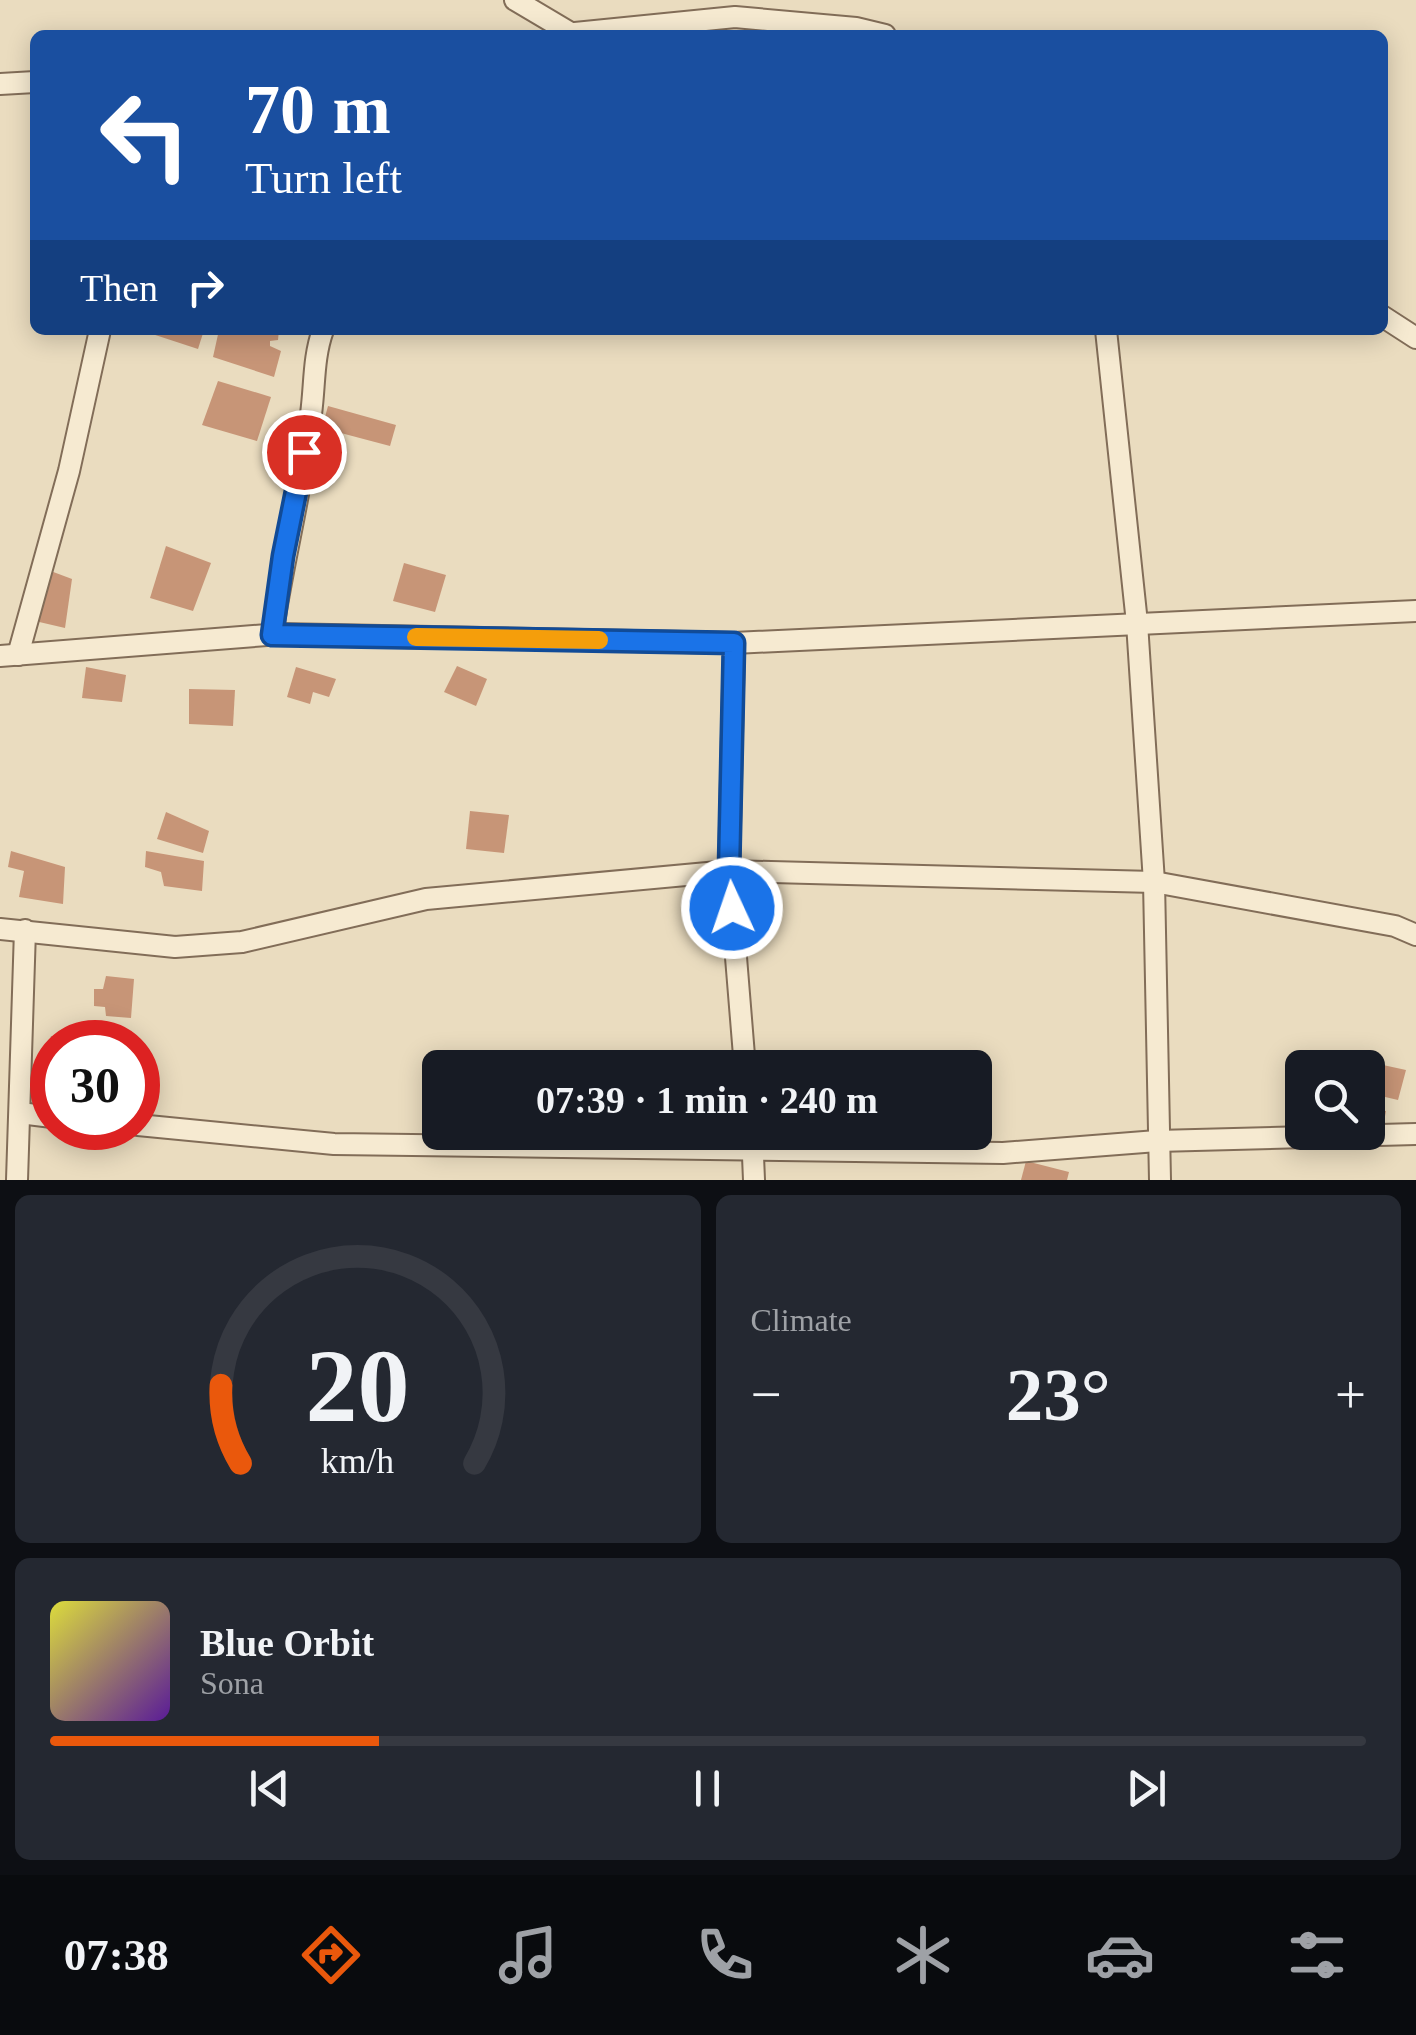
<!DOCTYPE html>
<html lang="en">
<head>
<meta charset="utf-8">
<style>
  :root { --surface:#171b24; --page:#242831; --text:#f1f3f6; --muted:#9ea1a6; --line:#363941; --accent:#ea580c }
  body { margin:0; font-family:Georgia,serif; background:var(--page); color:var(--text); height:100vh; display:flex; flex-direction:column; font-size:38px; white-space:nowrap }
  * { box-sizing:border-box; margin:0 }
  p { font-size:32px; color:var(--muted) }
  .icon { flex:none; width:55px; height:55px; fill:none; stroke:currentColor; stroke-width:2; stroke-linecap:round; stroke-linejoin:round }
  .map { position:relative; height:1180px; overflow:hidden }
  .side { display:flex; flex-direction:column; gap:15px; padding:15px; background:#0d0f14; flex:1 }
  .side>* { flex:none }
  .top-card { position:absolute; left:30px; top:30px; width:1358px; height:305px; border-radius:15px; box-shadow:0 5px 25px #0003; background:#1a4fa0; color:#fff; overflow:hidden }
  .fabs { position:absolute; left:1285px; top:1050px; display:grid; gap:20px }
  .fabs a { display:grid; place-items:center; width:100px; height:100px; border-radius:15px; background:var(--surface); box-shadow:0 5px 25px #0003; font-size:50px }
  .speed { position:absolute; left:30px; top:1020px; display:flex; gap:20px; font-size:50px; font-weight:700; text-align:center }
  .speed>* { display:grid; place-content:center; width:130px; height:130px; border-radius:50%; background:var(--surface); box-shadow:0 5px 25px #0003; line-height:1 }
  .speed .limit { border:15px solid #d22; background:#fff; color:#111 }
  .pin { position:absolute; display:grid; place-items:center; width:85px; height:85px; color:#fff; margin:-42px; border:5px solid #fff; border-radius:50%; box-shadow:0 2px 10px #0007 }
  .me { position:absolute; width:110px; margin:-55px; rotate:357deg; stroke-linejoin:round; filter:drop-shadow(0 0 8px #0008) }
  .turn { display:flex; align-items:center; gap:35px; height:210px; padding:0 50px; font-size:45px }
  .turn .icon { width:130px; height:130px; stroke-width:2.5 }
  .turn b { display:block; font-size:70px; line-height:85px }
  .then { display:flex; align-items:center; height:95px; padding:0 50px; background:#0003; gap:20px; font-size:38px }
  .big { font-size:75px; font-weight:700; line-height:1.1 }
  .side .widget { flex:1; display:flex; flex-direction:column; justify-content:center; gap:15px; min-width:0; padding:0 35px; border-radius:15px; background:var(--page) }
  .side .dial { align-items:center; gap:0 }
  .dial svg { height:260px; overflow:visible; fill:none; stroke:var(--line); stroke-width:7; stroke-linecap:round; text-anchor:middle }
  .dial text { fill:var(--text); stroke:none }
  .song { display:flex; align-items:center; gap:30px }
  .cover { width:120px; height:120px; border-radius:15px; background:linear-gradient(135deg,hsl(60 70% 55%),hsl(270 70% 35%)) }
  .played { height:10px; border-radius:5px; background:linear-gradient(90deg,var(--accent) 25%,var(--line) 25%) }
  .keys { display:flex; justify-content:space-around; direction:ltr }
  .heat { display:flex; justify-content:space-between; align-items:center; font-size:55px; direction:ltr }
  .side .tiles { flex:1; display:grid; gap:15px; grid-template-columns:1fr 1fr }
  .widget:last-child { grid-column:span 2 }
  .trip { position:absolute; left:422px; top:1050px; width:570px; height:100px; border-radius:15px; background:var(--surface); box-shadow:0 5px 25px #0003; font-weight:700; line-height:100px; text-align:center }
  .menu { display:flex; height:160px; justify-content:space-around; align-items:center; background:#090b0e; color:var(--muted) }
  .menu .icon { width:70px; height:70px }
  .menu .active { color:var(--accent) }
  .menu b { font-size:45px; color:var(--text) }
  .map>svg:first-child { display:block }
  .building { fill:#c79577 }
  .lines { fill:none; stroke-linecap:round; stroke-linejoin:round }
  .minor-casing { stroke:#826d58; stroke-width:24 }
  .minor { stroke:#f6ead1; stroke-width:20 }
  .route-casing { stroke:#114b97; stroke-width:25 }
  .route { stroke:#1a73e8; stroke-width:18 }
  .slow { stroke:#f59e0b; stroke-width:18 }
</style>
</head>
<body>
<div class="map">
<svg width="1416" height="1180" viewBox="0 0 1416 1180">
  <rect width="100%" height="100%" fill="#eadcbf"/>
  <g class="building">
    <polygon points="140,330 204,330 198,349"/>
    <polygon points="219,330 279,330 278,340 270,341 270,346 281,351 274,377 213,357"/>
    <polygon points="218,381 271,397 257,441 202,425"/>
    <polygon points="328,406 396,425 390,446 322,428"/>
    <polygon points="166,546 211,563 193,611 150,598"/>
    <polygon points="404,563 446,575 435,612 393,601"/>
    <polygon points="48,570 72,579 65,628 35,621"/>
    <polygon points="457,666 487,679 476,706 444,692"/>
    <polygon points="86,667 126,675 122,702 82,698"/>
    <polygon points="296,667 336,679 329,697 313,692 310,704 287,697"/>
    <polygon points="189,689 235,690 233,726 189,724"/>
    <polygon points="470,811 509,815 504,853 466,849"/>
    <polygon points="166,812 209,831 203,853 157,839"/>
    <polygon points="11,851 65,867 63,904 19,897 24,871 8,867"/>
    <polygon points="146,851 204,861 202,891 164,886 161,872 145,867"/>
    <polygon points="106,976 134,979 131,1018 106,1016 105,1007 94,1006 94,989 103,989"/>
    <polygon points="51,1036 102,1040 102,1042 52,1042 52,1092 47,1091 42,1060 43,1048 48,1048"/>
    <polygon points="1360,1060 1406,1070 1398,1100 1368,1093 1368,1068 1359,1068"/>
    <polygon points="1368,1109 1386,1111 1384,1122 1368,1120"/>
    <polygon points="1026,1161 1069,1172 1067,1180 1021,1180"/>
  </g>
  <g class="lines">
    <g class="minor-casing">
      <g id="minor">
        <polyline points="515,0 569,32"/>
        <polyline points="555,35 735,17 856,28 885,35"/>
        <polyline points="0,84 35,82"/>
        <polyline points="1382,316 1416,338"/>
        <polyline points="1106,330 1137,623 1154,882 1160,1180"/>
        <path d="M 272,635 C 283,561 302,488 311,414 C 315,385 313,358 323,330"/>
        <polyline points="734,643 729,871 745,1068"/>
        <polyline points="18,655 69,471 100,330"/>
        <polyline points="0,656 280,634 734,643 1416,611"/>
        <polyline points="0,929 175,947 242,942 426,899 729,871 1154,882 1395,926 1416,935"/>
        <polyline points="20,1113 52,1117"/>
        <polyline points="138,1125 334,1144 1003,1153 1157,1141 1416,1134"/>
        <polyline points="752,1132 754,1180"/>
        <polyline points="17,1180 25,930"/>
      </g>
    </g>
    <use href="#minor" class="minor"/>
  </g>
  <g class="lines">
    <g class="route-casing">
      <polyline id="route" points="304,452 283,556 272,635 734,643 729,871 732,908"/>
    </g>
    <use href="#route" class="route"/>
    <polyline class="slow" points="416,637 599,640"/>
  </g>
</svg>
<div class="fabs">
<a><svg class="icon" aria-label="search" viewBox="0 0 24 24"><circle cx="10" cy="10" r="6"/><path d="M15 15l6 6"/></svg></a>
</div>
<div class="speed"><div class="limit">30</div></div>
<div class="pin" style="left:304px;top:452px;background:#d93025"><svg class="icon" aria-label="arrive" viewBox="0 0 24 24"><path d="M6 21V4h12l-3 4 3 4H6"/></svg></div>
<svg class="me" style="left:732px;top:908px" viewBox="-20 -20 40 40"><circle r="17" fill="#1a73e8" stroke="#fff" stroke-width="3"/><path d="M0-11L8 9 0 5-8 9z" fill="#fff"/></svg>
<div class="trip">07:39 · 1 min · 240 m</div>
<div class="top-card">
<div class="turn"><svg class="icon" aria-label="left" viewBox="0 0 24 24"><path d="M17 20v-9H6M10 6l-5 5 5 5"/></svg><div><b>70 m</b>Turn left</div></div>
<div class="then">Then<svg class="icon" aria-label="right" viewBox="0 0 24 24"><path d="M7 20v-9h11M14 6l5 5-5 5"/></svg></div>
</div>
</div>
<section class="side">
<div class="tiles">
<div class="widget dial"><svg viewBox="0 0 100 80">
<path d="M14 69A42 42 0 1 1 86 69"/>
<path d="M14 69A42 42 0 0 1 8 45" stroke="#ea580c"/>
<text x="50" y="56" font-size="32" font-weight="700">20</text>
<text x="50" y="72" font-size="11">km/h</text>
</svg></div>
<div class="widget"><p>Climate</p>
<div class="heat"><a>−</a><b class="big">23°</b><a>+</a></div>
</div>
<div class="widget">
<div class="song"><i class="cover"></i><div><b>Blue Orbit</b><p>Sona</p></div></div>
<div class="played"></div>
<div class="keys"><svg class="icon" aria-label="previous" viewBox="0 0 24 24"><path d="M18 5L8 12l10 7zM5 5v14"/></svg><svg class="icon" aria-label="pause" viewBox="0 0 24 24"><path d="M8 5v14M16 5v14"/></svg><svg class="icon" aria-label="next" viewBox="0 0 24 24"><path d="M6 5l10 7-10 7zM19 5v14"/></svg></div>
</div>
</div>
</section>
<nav class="menu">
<b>07:38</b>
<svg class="icon active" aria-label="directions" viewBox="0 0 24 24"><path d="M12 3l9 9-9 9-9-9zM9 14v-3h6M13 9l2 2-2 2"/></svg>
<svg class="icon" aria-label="music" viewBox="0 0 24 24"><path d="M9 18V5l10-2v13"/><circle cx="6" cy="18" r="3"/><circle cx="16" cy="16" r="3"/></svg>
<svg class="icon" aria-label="phone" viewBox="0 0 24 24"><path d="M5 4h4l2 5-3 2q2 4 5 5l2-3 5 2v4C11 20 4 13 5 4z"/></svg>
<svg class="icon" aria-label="climate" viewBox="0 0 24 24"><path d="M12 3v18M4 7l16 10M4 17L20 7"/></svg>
<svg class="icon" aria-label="car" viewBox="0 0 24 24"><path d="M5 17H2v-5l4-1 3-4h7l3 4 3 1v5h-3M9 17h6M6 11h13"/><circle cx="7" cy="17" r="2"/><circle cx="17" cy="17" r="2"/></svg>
<svg class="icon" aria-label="filters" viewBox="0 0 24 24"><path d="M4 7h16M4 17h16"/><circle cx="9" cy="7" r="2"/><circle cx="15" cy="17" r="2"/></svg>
</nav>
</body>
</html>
